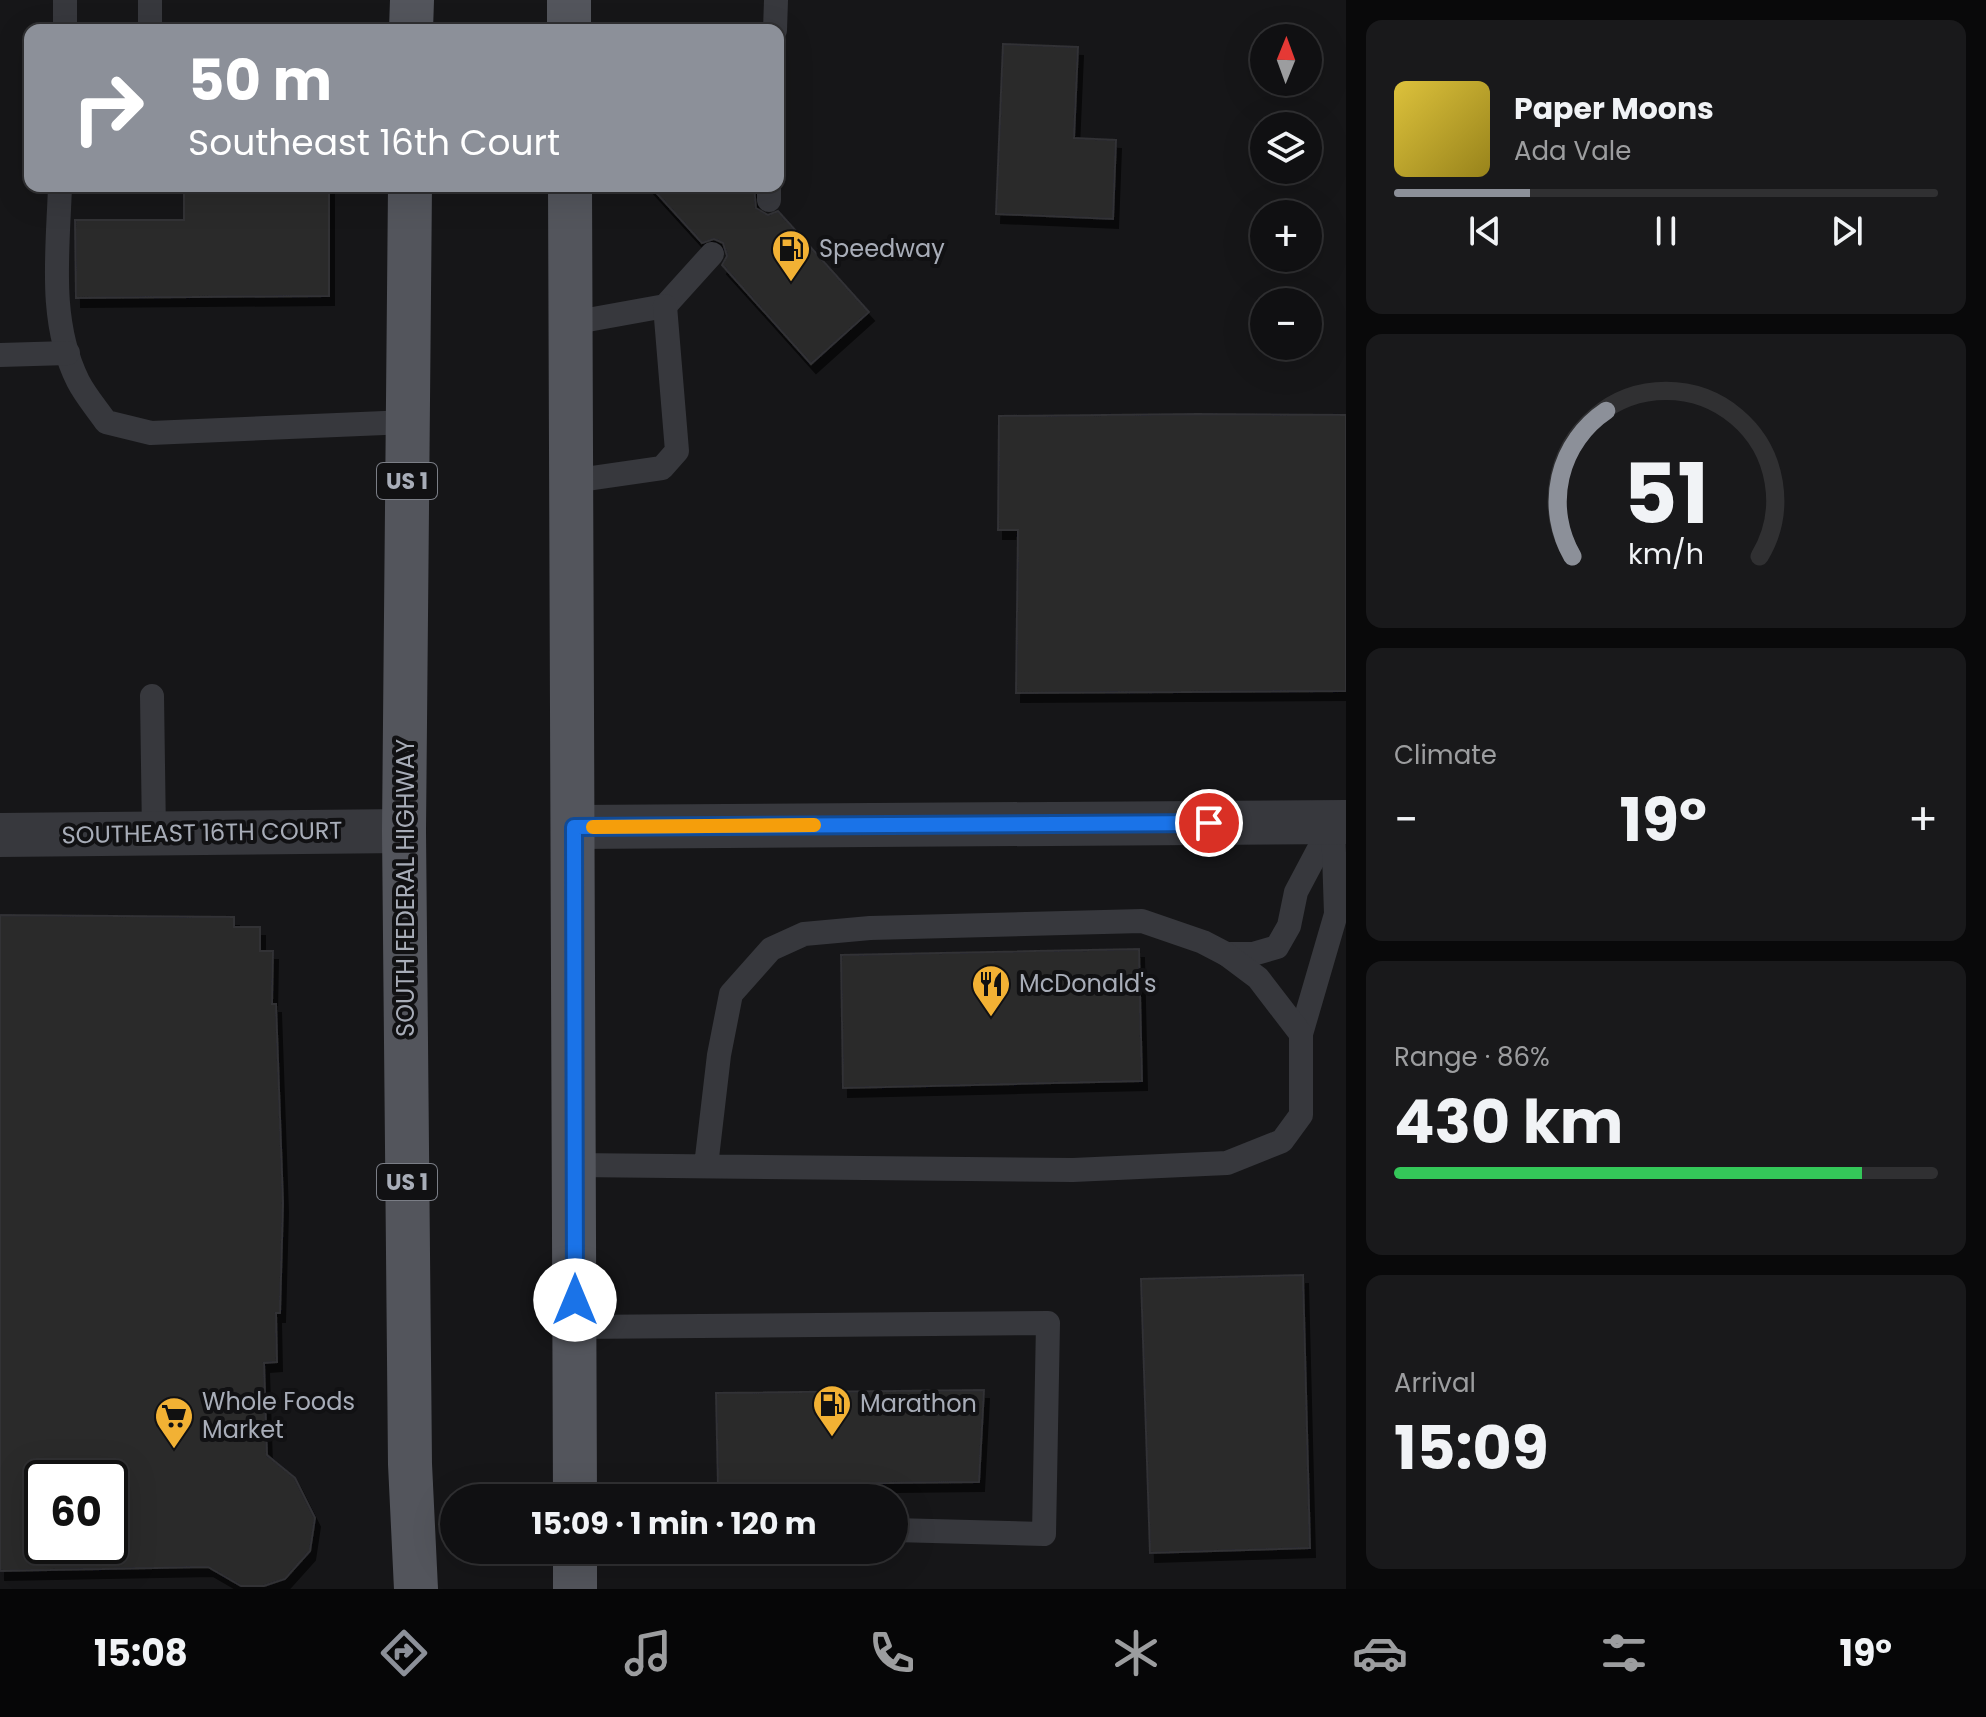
<!DOCTYPE html>
<html lang="en">
<head>
<meta charset="utf-8">
<style>
  :root { --surface:#101012; --page:#19191b; --text:#f1f3f6; --muted:#9c9d9f; --line:#303032; --accent:#8c9099 }
  body { margin:0; font-family:Poppins,sans-serif; background:var(--page); color:var(--text); height:100vh; display:flex; flex-direction:column; font-size:30px; white-space:nowrap }
  * { box-sizing:border-box; margin:0 }
  p { font-size:26px; color:var(--muted) }
  .icon { flex:none; width:44px; height:44px; fill:none; stroke:currentColor; stroke-width:2; stroke-linecap:round; stroke-linejoin:round }
  .map { position:relative; flex:1; overflow:hidden }
  .side { display:flex; flex-direction:column; gap:20px; padding:20px; background:#09090a; width:640px }
  .side>* { flex:none }
  .banner { position:absolute; left:24px; top:24px; width:760px; height:168px; border-radius:16px; box-shadow:0 8px 32px #0002,0 0 0 2px var(--line); background:#8c9099; color:#fff; overflow:hidden }
  .needle { width:52px; rotate:1deg }
  .fabs { position:absolute; left:1250px; top:24px; display:grid; gap:16px }
  .fabs a { display:grid; place-items:center; width:72px; height:72px; border-radius:50%; background:var(--surface); box-shadow:0 8px 32px #0002,0 0 0 2px var(--line); font-size:40px }
  .speed { position:absolute; left:24px; top:1460px; display:flex; gap:16px; font-size:40px; font-weight:700; text-align:center }
  .speed>* { display:grid; place-content:center; width:104px; height:104px; border-radius:50%; background:var(--surface); box-shadow:0 8px 32px #0002,0 0 0 2px var(--line); line-height:1 }
  .speed .limit { border:4px solid #111; border-radius:12px; background:#fff; color:#111 }
  .pin { position:absolute; display:grid; place-items:center; width:68px; height:68px; color:#fff; margin:-34px; border:4px solid #fff; border-radius:50%; box-shadow:0 2px 8px #0007 }
  .me { position:absolute; width:88px; margin:-44px; rotate:0deg; stroke-linejoin:round; filter:drop-shadow(0 0 6px #0008) }
  .turn { display:flex; align-items:center; gap:28px; height:168px; padding:0 32px; font-size:36px }
  .turn .icon { width:104px; height:104px; stroke-width:2.5 }
  .turn b { display:block; font-size:56px; line-height:68px }
  .big { font-size:60px; font-weight:700; line-height:1.1 }
  .side .card { flex:1; display:flex; flex-direction:column; justify-content:center; gap:12px; min-width:0; padding:0 28px; border-radius:16px; background:var(--page) }
  .side .dial { align-items:center; gap:0 }
  .dial svg { height:208px; overflow:visible; fill:none; stroke:var(--line); stroke-width:7; stroke-linecap:round; text-anchor:middle }
  .dial text { fill:var(--text); stroke:none }
  .song { display:flex; align-items:center; gap:24px }
  .cover { width:96px; height:96px; border-radius:12px; background:linear-gradient(135deg,hsl(50 70% 55%),hsl(50 70% 35%)) }
  .played { height:8px; border-radius:4px; background:linear-gradient(90deg,var(--accent) 25%,var(--line) 25%) }
  .keys { display:flex; justify-content:space-around; direction:ltr }
  .heat { display:flex; justify-content:space-between; align-items:center; font-size:44px; direction:ltr }
  .charge { height:12px; border-radius:6px; background:linear-gradient(90deg,#34c759 86%,var(--line) 0) }
  .trip { position:absolute; left:440px; top:1484px; width:468px; height:80px; border-radius:40px; background:var(--surface); box-shadow:0 8px 32px #0002,0 0 0 2px var(--line); font-weight:700; line-height:80px; text-align:center }
  .menu { display:flex; height:128px; justify-content:space-around; align-items:center; background:#060607; color:var(--muted) }
  .menu .icon { width:56px; height:56px }
  .menu .selected { color:var(--accent) }
  .menu b { font-size:36px; color:var(--text) }
  main { display:flex; flex:1; min-height:0 }
  .map>svg:first-child { display:block }
  .building { fill:#29292c; stroke:#303034; stroke-width:2; fill-rule:evenodd; filter:url(#shadow) }
  .lines { fill:none; stroke-linecap:round; stroke-linejoin:round }
  .service { stroke:#37383d; stroke-width:24 }
  .minor { stroke:#37383d; stroke-width:44 }
  .primary { stroke:#53555c; stroke-width:44 }
  .route-casing { stroke:#114b97; stroke-width:20 }
  .route { stroke:#1a73e8; stroke-width:14 }
  .slow { stroke:#f59e0b; stroke-width:14 }
  .labels { text-anchor:middle; stroke-width:8; stroke-linejoin:round; paint-order:stroke }
  .shield { fill:#111113; stroke:#7b7e86; stroke-width:2 }
  .shield-label { font-size:22px; font-weight:bold; fill:#a8adb8 }
  .poi-label { font-size:24px; fill:#a8adb8; stroke:#111113; text-anchor:start }
  .street-label { font-size:24px; fill:#a8adb8; stroke:#111113 }
</style>
</head>
<body>
<main>
<div class="map">
<svg width="1346" height="1589" viewBox="0 0 1346 1589">
  <defs>
    <filter id="shadow"><feDropShadow dx="5" dy="9" stdDeviation="0" flood-color="#0009"/></filter>
  </defs>
  <rect width="100%" height="100%" fill="#161618"/>
  <g class="building">
    <polygon points="1003,44 1078,47 1074,138 1116,140 1113,219 996,214"/>
    <polygon points="184,186 329,186 329,296 76,298 75,220 184,220"/>
    <polygon points="650,186 754,186 756,208 768,215 778,211 869,312 811,364 722,265 727,256 723,243 714,239 702,243"/>
    <polygon points="1197,414 1346,415 1346,691 1016,693 1018,530 998,530 999,416"/>
    <path d="M 0,915 L 234,917 L 234,927 L 260,927 L 260,951 L 273,951 L 272,1004 L 276,1004 L 283,1203 L 280,1313 L 276,1313 L 277,1362 L 264,1363 L 267,1455 L 295,1478 L 315,1518 L 310,1551 L 285,1579 L 264,1586 L 241,1586 L 208,1567 L 0,1571 ZM 42,1478 L 110,1478 L 110,1546 L 42,1546 Z"/>
    <polygon points="1139,949 1142,1081 843,1088 841,955"/>
    <polygon points="1303,1275 1310,1548 1150,1553 1141,1279"/>
    <polygon points="984,1390 979,1482 718,1485 716,1393"/>
  </g>
  <g class="lines">
    <g class="service">
      <polyline points="65,30 65,0"/>
      <polyline points="150,30 150,0"/>
      <polyline points="775,30 776,0"/>
      <path d="M 60,186 C 58,250 48,321 78,381 C 85,395 97,409 106,422 L 151,433 L 408,422"/>
      <polyline points="769,200 769,186"/>
      <polyline points="571,323 665,306 712,254"/>
      <polyline points="0,355 68,353"/>
      <polyline points="572,481 662,468 677,451 665,306"/>
      <polyline points="152,696 154,834"/>
      <polyline points="1226,954 1253,954 1277,947 1289,926 1296,892 1332,824"/>
      <polyline points="1301,1034 1336,914 1333,822"/>
      <polyline points="575,1165 1073,1170 1227,1163 1282,1141 1301,1115 1301,1034 1258,978 1226,954 1203,942 1142,921 870,928 804,934 771,949 731,994 719,1055 706,1166"/>
      <polyline points="575,1327 1048,1323 1044,1534 894,1530"/>
    </g>
    <g class="minor">
      <polyline points="574,827 1346,822"/>
      <polyline points="0,835 404,831"/>
    </g>
    <g class="primary">
      <polyline points="569,0 569,30"/>
      <polyline points="411,30 412,0"/>
      <polyline points="410,186 404,831 410,1464 416,1589"/>
      <polyline points="570,186 575,1498"/>
      <polyline points="575,1550 575,1589"/>
    </g>
  </g>
  <g class="lines">
    <g class="route-casing">
      <polyline id="route" points="575,1300 574,827 1209,823"/>
    </g>
    <use href="#route" class="route"/>
    <polyline class="slow" points="593,827 814,825"/>
  </g>
  <defs>
    <g id="fuel-pin" transform="scale(2)"><path d="M0 17L-7.5 6A9.5 9.5 0 1 1 7.5 6Z" fill="#f2b134" stroke="#111113"/><path d="M-5.5-6h7V0h2V4h1.3V-2.5L3-4.5l.8-.8L6-3V5H2.5V1h-1V6h-7ZM-4.2-4.7v3.2H.2V-4.7Z" fill="#111"/></g>
    <g id="restaurant-pin" transform="scale(2)"><path d="M0 17L-7.5 6A9.5 9.5 0 1 1 7.5 6Z" fill="#f2b134" stroke="#111113"/><path d="M-5-6h1v4h1v-4h1v4h1v-4h1v5L-1.5 .5V6h-2V.5L-5-1ZM5-6V6H3V1.5H1.5Q1.5-4 5-6Z" fill="#111"/></g>
    <g id="supermarket-pin" transform="scale(2)"><path d="M0 17L-7.5 6A9.5 9.5 0 1 1 7.5 6Z" fill="#f2b134" stroke="#111113"/><path d="M-6-5.5h2.5l.6 2H6L4.5 2H-2.5L-4.4-4H-6ZM-1.5 3.2a1.3 1.3 0 1 0 .1 0ZM3 3.2a1.3 1.3 0 1 0 .1 0Z" fill="#111"/></g>
  </defs>
  <g fill-rule="evenodd">
    <use href="#fuel-pin" x="791" y="249"/>
    <use href="#restaurant-pin" x="991" y="984"/>
    <use href="#fuel-pin" x="832" y="1404"/>
    <use href="#supermarket-pin" x="174" y="1416"/>
  </g>
  <g class="labels">
    <g class="shield">
      <rect x="377" y="463" width="60" height="36" rx="6"/>
      <rect x="377" y="1164" width="60" height="36" rx="6"/>
    </g>
    <g class="shield-label">
      <text x="407" y="489">US 1</text>
      <text x="407" y="1190">US 1</text>
    </g>
    <g class="poi-label">
      <text x="819" y="257">Speedway</text>
      <text x="1019" y="992">McDonald's</text>
      <text x="202" y="1410">Whole Foods<tspan x="202" dy="28">Market</tspan></text>
      <text x="860" y="1412">Marathon</text>
    </g>
    <g class="street-label">
      <text transform="translate(202 833) rotate(-1)" y="8">SOUTHEAST 16TH COURT</text>
      <text transform="translate(406 888) rotate(-90)" y="8">SOUTH FEDERAL HIGHWAY</text>
    </g>
  </g>
</svg>
<div class="fabs">
<a><svg class="needle" viewBox="-14 -14 28 28"><path d="M0-13l5 13h-10z" fill="#e53935"/><path d="M0 13l5-13h-10z" fill="#9c9d9f"/></svg></a>
<a><svg class="icon" aria-label="layers" viewBox="0 0 24 24"><path d="M12 4l9 5-9 5-9-5zM3 14l9 5 9-5"/></svg></a>
<a>+</a>
<a>−</a>
</div>
<div class="speed"><div class="limit">60</div></div>
<div class="pin" style="left:1209px;top:823px;background:#d93025"><svg class="icon" aria-label="arrive" viewBox="0 0 24 24"><path d="M6 21V4h12l-3 4 3 4H6"/></svg></div>
<svg class="me" style="left:575px;top:1300px" viewBox="-20 -20 40 40"><circle r="19" fill="#fff"/><path d="M0-13L10 11 0 6-10 11z" fill="#1a73e8"/></svg>
<div class="trip">15:09 · 1 min · 120 m</div>
<div class="banner">
<div class="turn"><svg class="icon" aria-label="right" viewBox="0 0 24 24"><path d="M7 20v-9h11M14 6l5 5-5 5"/></svg><div><b>50 m</b>Southeast 16th Court</div></div>
</div>
</div>
<section class="side">
<div class="card">
<div class="song"><i class="cover"></i><div><b>Paper Moons</b><p>Ada Vale</p></div></div>
<div class="played"></div>
<div class="keys"><svg class="icon" aria-label="previous" viewBox="0 0 24 24"><path d="M18 5L8 12l10 7zM5 5v14"/></svg><svg class="icon" aria-label="pause" viewBox="0 0 24 24"><path d="M8 5v14M16 5v14"/></svg><svg class="icon" aria-label="next" viewBox="0 0 24 24"><path d="M6 5l10 7-10 7zM19 5v14"/></svg></div>
</div>
<div class="card dial"><svg viewBox="0 0 100 80">
<path d="M14 69A42 42 0 1 1 86 69"/>
<path d="M14 69A42 42 0 0 1 27 13" stroke="#8c9099"/>
<text x="50" y="56" font-size="32" font-weight="700">51</text>
<text x="50" y="72" font-size="11">km/h</text>
</svg></div>
<div class="card"><p>Climate</p>
<div class="heat"><a>−</a><b class="big">19°</b><a>+</a></div>
</div>
<div class="card"><p>Range · 86%</p><b class="big">430 km</b><div class="charge"></div></div>
<div class="card"><p>Arrival</p><b class="big">15:09</b></div>
</section>
</main>
<nav class="menu">
<b>15:08</b>
<svg class="icon selected" aria-label="directions" viewBox="0 0 24 24"><path d="M12 3l9 9-9 9-9-9zM9 14v-3h6M13 9l2 2-2 2"/></svg>
<svg class="icon" aria-label="music" viewBox="0 0 24 24"><path d="M9 18V5l10-2v13"/><circle cx="6" cy="18" r="3"/><circle cx="16" cy="16" r="3"/></svg>
<svg class="icon" aria-label="phone" viewBox="0 0 24 24"><path d="M5 4h4l2 5-3 2q2 4 5 5l2-3 5 2v4C11 20 4 13 5 4z"/></svg>
<svg class="icon" aria-label="climate" viewBox="0 0 24 24"><path d="M12 3v18M4 7l16 10M4 17L20 7"/></svg>
<svg class="icon" aria-label="car" viewBox="0 0 24 24"><path d="M5 17H2v-5l4-1 3-4h7l3 4 3 1v5h-3M9 17h6M6 11h13"/><circle cx="7" cy="17" r="2"/><circle cx="17" cy="17" r="2"/></svg>
<svg class="icon" aria-label="filters" viewBox="0 0 24 24"><path d="M4 7h16M4 17h16"/><circle cx="9" cy="7" r="2"/><circle cx="15" cy="17" r="2"/></svg>
<b>19°</b>
</nav>
</body>
</html>
